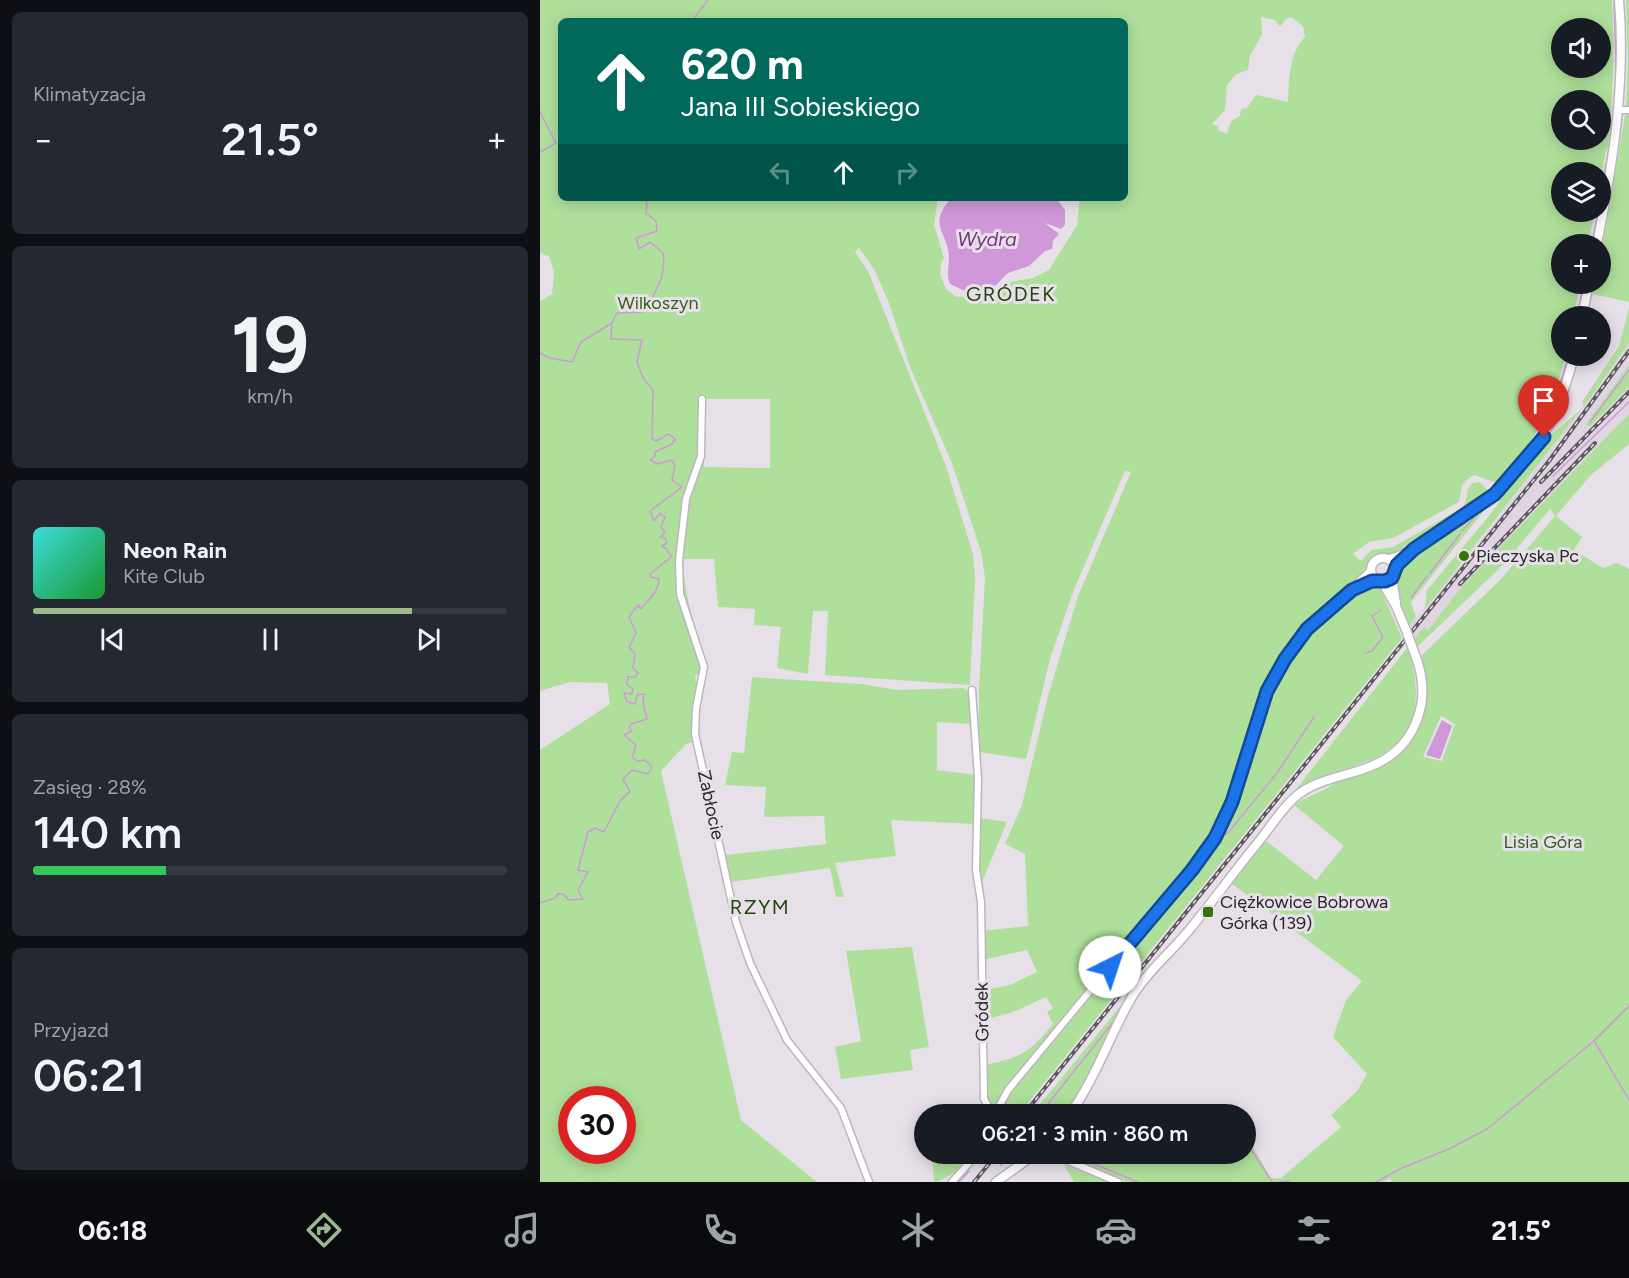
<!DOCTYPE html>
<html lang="pl">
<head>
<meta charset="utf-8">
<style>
  :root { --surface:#171b24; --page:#242831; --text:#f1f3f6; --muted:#9ea1a6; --line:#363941; --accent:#9cb98c }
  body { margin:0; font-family:Figtree,sans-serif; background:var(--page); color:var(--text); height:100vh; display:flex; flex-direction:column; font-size:22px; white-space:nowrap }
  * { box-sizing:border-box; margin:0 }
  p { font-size:20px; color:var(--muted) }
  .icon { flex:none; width:33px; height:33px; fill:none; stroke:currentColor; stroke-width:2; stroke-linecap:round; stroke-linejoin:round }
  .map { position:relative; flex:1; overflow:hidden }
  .drawer { display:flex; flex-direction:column; gap:12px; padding:12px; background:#0d0f14; width:540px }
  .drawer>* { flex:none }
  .hud { position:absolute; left:18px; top:18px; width:570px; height:183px; border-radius:9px; box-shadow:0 3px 15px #0003; background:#00695c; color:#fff; overflow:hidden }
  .buttons { position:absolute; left:1011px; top:18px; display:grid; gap:12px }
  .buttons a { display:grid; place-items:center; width:60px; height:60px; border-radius:50%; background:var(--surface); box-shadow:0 3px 15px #0003; font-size:30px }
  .speed { position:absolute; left:18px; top:1086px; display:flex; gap:12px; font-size:30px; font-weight:700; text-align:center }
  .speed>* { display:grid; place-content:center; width:78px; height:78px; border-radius:50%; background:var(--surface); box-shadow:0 3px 15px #0003; line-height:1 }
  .speed .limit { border:9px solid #d22; background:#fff; color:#111 }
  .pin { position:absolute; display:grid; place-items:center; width:51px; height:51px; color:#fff; margin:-62px -26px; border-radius:50% 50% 50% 0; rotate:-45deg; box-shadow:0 0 6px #0007 }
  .pin .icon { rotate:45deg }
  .me { position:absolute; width:66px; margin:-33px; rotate:41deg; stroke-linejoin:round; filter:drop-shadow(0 0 4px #0008) }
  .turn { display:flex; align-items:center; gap:21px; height:126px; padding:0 24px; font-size:27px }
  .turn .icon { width:78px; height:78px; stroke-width:2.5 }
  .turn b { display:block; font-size:42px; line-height:51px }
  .lanes { display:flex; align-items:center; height:57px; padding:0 24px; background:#0003; justify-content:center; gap:30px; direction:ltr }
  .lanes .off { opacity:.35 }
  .big { font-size:45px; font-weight:600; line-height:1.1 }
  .drawer .widget { flex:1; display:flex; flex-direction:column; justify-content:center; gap:9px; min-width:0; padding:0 21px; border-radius:9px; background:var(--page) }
  .drawer .dial { align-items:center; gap:0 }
  .dial b { font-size:78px; line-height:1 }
  .song { display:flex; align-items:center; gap:18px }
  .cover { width:72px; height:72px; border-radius:9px; background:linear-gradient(135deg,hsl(180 70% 55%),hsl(130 70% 35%)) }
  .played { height:6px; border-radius:3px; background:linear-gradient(90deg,var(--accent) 80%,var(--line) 80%) }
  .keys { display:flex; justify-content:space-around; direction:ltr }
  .heat { display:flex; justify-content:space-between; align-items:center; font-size:33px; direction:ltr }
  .charge { height:9px; border-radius:4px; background:linear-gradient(90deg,#34c759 28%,var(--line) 0) }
  .trip { position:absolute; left:374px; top:1104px; width:342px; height:60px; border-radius:30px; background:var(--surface); box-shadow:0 3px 15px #0003; font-weight:600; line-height:60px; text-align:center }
  .dock { display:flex; height:96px; justify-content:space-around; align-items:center; background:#090b0e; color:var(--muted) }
  .dock .icon { width:42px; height:42px }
  .dock .selected { color:var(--accent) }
  .dock b { font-size:27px; color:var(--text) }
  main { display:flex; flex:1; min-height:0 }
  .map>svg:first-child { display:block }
  .built { fill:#e0d3e2 }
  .green { fill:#afe09b; fill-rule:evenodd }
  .water { fill:#d098d9 }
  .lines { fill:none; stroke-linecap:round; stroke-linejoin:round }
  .stream { stroke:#d098d9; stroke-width:1.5 }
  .minor-casing { stroke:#bdb6be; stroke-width:9 }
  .tertiary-casing { stroke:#bdb6be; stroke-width:11 }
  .minor { stroke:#fff; stroke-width:6 }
  .tertiary { stroke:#fff; stroke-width:8 }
  .rail-casing { stroke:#5c585c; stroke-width:4 }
  .rail { stroke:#e7e0e8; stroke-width:1.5; stroke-dasharray:4.5; stroke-linecap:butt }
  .tertiary-bridge-casing { stroke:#bdb6be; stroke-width:11; stroke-linecap:butt }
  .tertiary-bridge { stroke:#fff; stroke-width:8 }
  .route-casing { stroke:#114b97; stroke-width:15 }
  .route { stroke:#1a73e8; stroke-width:10 }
  .poi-dot { fill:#35730b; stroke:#e7e0e8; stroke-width:2 }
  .labels { text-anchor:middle; stroke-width:6; stroke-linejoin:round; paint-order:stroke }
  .park-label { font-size:18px; fill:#33611c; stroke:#e7e0e8 }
  .poi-label { font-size:18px; fill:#292629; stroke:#e7e0e8; text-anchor:start }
  .street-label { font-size:18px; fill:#292629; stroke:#e7e0e8 }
  .water-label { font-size:20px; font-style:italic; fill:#753481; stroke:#e7e0e8 }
  .neighbourhood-label { font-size:20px; letter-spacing:1.5px; fill:#214809; stroke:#e7e0e8 }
</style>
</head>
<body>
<main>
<section class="drawer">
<div class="widget"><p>Klimatyzacja</p>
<div class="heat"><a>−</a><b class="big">21.5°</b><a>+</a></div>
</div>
<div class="widget dial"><b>19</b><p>km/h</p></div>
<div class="widget">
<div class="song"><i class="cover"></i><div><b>Neon Rain</b><p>Kite Club</p></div></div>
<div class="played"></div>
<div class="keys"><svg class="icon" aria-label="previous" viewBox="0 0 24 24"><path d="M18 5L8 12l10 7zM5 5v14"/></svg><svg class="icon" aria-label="pause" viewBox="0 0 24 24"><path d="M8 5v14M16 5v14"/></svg><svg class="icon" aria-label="next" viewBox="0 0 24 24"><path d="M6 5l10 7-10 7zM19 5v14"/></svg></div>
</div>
<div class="widget"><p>Zasięg · 28%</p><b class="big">140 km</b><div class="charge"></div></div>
<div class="widget"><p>Przyjazd</p><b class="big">06:21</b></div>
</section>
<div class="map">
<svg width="1089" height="1182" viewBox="0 0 1089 1182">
  <rect width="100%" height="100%" fill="#e7e0e8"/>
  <polygon class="built" points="1089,343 1089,365 1046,424 1051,427 1089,387 1089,414 923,585 888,630 884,628 874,639 869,626 928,556 1051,397"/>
  <g class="green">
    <path d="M 0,0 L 1072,0 C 1075,50 1073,99 1068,148 L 1066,150 L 1061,179 L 1060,172 L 1022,172 L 1022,212 L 1055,212 L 1048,244 L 1022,244 L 1022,284 L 1040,284 L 1034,316 L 1022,316 L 1022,356 L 1026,356 C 1011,409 996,442 957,483 L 934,475 C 920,483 922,488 919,502 L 853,538 L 829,542 L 813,554 L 821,561 L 831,550 L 853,547 L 924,507 L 928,489 L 932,483 L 940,482 L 949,492 L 941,499 L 852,554 L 834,554 L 822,574 L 764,622 L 727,677 L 710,722 L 686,806 L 670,838 L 496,1051 L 455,1106 L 448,1102 L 445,1065 C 482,1057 489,1053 513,1024 L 507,1012 L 513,1008 L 506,997 L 473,1012 L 444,1020 L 444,990 L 470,985 L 497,972 L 487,950 L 443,960 L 443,931 L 488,926 L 485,854 L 465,844 L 482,805 L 508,696 L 538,596 L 591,472 L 585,471 L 533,592 L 510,659 L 486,759 L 439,752 L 439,688 L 445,578 L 441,552 L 412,463 L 370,367 L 349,303 L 334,269 L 319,248 L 315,252 L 328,271 L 406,466 L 433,554 L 435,578 L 430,685 L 285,675 L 288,611 L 273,611 L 268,674 L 237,668 L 241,627 L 214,625 L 215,609 L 178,607 L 174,559 L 143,559 C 144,595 154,625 165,658 L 160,660 L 161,674 L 155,675 L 157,694 L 153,742 L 146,744 L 121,771 L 201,1120 L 277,1182 L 0,1182 L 0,750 L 70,704 L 67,683 L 30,682 L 0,691 L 0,301 L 12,294 L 14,272 L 9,256 L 0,253 ZM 721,17 L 735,20 L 740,27 L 746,19 L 751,17 L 763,26 L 765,37 C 749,53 749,80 748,102 L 716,95 L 707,108 L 701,109 L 700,116 L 691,121 L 687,134 L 678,130 L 678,126 L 672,124 L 685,110 L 687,85 L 696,74 L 708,70 L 710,56 L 722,34 ZM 21,21 L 585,21 L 585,198 L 540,198 L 537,225 L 509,270 L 493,278 L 468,282 L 468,286 L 452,293 L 448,300 C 436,300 427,295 416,297 L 406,289 L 400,274 L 401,263 L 404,258 L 394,225 L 398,198 L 21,198 ZM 1022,28 L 1060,28 L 1060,68 L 1022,68 ZM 1022,100 L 1060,100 L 1060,140 L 1022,140 ZM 164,399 L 230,399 L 230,468 L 164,467 ZM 32,1100 L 82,1100 L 82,1150 L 32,1150 Z"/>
    <polygon points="1086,0 1089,0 1089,107 1086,107 1088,60"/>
    <polygon points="1085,115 1089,115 1089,302 1053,294 1055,284 1060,284 1061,258"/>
    <polygon points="1089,308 1089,343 1051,397 885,609 887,590 948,517 1008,437 1044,407 1042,402 1079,346"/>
    <polygon points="1089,365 1089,387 1050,427 1046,424"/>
    <path d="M 1089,414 L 1089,444 L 1050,476 L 1016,516 L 1042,537 L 1034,550 L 1063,568 L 1077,563 L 1089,569 L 1089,1182 L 852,1182 L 850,1178 L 843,1182 L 587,1182 L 524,1156 L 524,1154 L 705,1154 L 705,1134 L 731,1178 L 741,1178 L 801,1127 L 791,1115 L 817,1091 L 827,1074 L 793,1037 L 806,1000 L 822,981 L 691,883 L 726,841 L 776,880 L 804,846 L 754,805 C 765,797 789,790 796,781 C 810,777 826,774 840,767 C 884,747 894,698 881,656 L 961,579 L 1015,516 L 1010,509 L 963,565 L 877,647 L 874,639 L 884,627 L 888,630 L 923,585 ZM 901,716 L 915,724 L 902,761 L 883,757 Z"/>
    <polygon points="942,510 943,512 871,602 876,617 869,626 854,586 860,566"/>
    <path d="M 833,585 L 841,590 L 862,638 L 479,1114 L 459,1114 L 472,1090 L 655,871 C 667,855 680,839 688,821 C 721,747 722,667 790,611 C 803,600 819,593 833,585 Z"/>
    <path d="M 867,648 C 883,690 881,738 833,759 C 805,771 777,773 753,793 Z"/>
    <polygon points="212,677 322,684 357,690 423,688 432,694 432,724 397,722 397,770 436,775 435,824 351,820 356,856 295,863 304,897 296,897 290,868 190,882 185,855 286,844 284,816 224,817 226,787 185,785 192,752 204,753"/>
    <polygon points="440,818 467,822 441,884 438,875"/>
    <polygon points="372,947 389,1047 370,1050 373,1070 301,1079 295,1047 321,1041 306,951"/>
    <polygon points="587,998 564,1050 527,1114 492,1114"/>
    <path d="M 392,1154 L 431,1154 C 421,1167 411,1178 394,1182 Z"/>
    <polygon points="524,1165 570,1182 534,1182"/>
  </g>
  <g class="water">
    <path d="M 408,198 L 516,198 L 525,210 L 525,225 L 521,229 L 505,223 L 519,234 L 513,241 L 512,249 L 505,251 L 489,266 L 468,273 L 456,285 L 439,294 L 425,291 L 410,284 C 406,274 409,268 409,257 C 408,232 388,226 409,201 Z"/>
    <polygon points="902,720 912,726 900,759 886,755"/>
  </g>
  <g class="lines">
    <g class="stream">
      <polyline points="1074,2 1076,64"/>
      <polyline points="152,21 168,0"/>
      <polyline points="1076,71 1076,80"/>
      <polyline points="0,112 16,143 0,152"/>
      <polyline points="1071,131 1073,117"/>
      <polyline points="1060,198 1070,143"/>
      <polyline points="1052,244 1058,212"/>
      <polyline points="1037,316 1044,284"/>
      <polyline points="0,353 9,358 32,362 41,342 72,323"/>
      <polyline points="1015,402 1028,356"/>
      <polyline points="1050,422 1089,370"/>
      <polyline points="966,476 1001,430"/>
      <polyline points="1013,476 1089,402"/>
      <polyline points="922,531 934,518"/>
      <polyline points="890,573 920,534"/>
      <polyline points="871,598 887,576"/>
      <polyline points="825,653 832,651 843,637 832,616 841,610"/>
      <polyline points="681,834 687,834 737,773 774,717"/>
      <path d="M 0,903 L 15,898 L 18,894 L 23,894 L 29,900 L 43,899 L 38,890 L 48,872 L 38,870 L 48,832 L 55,828 L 64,832 L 80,801 L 90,791 L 83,779 L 92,770 L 108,774 L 112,767 L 105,760 L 98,761 L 92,757 L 96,745 L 84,735 L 92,731 L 89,728 L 91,724 L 107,719 L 103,703 L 104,694 L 97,695 L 95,704 L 87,702 L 84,693 L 92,694 L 93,689 L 87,685 L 88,677 L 95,677 L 98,673 L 93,668 L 95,654 L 89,647 L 96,633 L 89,617 L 98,605 L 101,609 C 108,600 119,591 119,579 L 111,577 L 110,574 L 131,557 L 127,549 L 122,546 L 127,543 L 125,538 L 120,537 L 125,533 L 121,527 L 125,517 L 120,513 L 114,521 L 110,511 L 142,487 L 132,480 L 135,466 L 132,460 L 118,464 L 110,460 L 115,456 L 115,452 L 132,444 L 135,439 L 129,434 L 116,441 L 112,439 L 113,390 L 103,378 L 97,362 L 102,340 L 71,339 L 72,323 L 77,313 L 102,312 C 115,295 127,275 123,253 L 110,242 L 99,249 L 96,238 L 117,231 L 116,221 L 106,213 L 107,204 L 104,198"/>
      <polyline points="1055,1042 1089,1100"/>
      <polyline points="500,1114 574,1021"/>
      <polyline points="665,1114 680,1111 687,1114"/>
      <polyline points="705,1140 732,1182"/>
      <polyline points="532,1155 598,1182"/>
      <polyline points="461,1165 470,1154"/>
      <polyline points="419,1182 429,1171"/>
      <polyline points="739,1182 750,1181"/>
      <polyline points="836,1182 862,1168 909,1149 947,1129 1054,1041 1089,1006"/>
    </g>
    <g class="minor-casing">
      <g id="minor">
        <polyline points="1079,110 1089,110"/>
        <polyline points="162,399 161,456 146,499 139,560 140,594 164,667 156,708 155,734 196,922 210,963 247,1040 301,1108 329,1182"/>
        <polyline points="812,590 836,580"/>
        <polyline points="432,690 438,778 436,870 441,902 444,1099 450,1109 456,1111"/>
        <polyline points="455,1114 468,1090 670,846 687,814 718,714 738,670 767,629 830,571"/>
        <polyline points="512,1154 578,1182"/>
        <polyline points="412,1182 437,1154"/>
      </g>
    </g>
    <g class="tertiary-casing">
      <g id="tertiary">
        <path d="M 1057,244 C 1073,163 1086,83 1079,0"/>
        <polyline points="1042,316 1049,284"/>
        <circle cx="843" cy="570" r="12"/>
        <path d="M 849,559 C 869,554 888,540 906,528 C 980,480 1012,442 1034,356"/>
        <polyline points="855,568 874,550"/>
        <polyline points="852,578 856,603"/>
        <polyline points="842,582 856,606 866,630"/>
        <path d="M 530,1114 C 555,1079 568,1040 589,1002 C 604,974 630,954 650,929 C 674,900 696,869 720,840 C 731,826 741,810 754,798 C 775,779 804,777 829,767 C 874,750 892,704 877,660"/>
        <polyline points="456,1182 495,1154"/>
      </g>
    </g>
    <use href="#minor" class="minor"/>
    <use href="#tertiary" class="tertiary"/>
    <g class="rail-casing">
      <g id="rail">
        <polyline points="1001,482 1089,392"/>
        <polyline points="920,584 1055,443"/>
        <polyline points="484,1114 1009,461 1089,351"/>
        <polyline points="434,1182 457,1154"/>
      </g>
    </g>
    <use href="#rail" class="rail"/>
    <g class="tertiary-bridge-casing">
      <polyline id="tertiary-bridge" points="866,630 877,660"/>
    </g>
    <use href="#tertiary-bridge" class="tertiary-bridge"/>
  </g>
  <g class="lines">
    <g class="route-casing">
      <polyline id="route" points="570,967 652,870 675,838 692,802 727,691 745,659 767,629 812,590 832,581 845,581 852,578 857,565 874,549 955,494 1004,437"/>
    </g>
    <use href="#route" class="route"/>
  </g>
  <g class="poi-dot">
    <circle cx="924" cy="556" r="6"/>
    <rect x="662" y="906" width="12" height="12" rx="3"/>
  </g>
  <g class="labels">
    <g class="park-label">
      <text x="118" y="309">Wilkoszyn</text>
      <text x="1003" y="848">Lisia Góra</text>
    </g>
    <g class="poi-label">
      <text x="936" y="562">Pieczyska Pc</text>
      <text x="680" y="908">Ciężkowice Bobrowa<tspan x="680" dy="21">Górka (139)</tspan></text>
    </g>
    <g class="street-label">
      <text transform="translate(171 805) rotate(78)" y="6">Zabłocie</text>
      <text transform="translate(442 1012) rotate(-91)" y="6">Gródek</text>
    </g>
    <g class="water-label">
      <text x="447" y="246">Wydra</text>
    </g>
    <g class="neighbourhood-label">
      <text x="471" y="301">GRÓDEK</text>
      <text x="220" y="914">RZYM</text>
    </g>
  </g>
</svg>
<div class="buttons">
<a><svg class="icon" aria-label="sound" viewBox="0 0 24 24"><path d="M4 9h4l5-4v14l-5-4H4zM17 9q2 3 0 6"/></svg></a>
<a><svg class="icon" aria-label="search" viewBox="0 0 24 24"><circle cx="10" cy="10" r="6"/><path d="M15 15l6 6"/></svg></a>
<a><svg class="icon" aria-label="layers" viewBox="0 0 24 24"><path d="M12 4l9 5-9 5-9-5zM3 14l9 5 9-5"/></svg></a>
<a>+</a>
<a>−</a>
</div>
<div class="speed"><div class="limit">30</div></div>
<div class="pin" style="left:1004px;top:437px;background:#d93025"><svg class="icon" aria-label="arrive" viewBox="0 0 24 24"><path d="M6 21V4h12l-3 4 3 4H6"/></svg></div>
<svg class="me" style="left:570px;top:967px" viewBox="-20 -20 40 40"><circle r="19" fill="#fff"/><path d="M0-13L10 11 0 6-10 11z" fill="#1a73e8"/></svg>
<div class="trip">06:21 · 3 min · 860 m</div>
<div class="hud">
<div class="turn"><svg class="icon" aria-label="ahead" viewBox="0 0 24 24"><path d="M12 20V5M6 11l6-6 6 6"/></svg><div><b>620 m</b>Jana III Sobieskiego</div></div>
<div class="lanes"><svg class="icon off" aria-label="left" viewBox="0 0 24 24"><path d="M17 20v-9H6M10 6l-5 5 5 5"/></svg><svg class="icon" aria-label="ahead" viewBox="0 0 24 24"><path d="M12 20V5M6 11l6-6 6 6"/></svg><svg class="icon off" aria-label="right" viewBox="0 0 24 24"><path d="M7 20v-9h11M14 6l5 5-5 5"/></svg></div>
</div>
</div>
</main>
<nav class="dock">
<b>06:18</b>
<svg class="icon selected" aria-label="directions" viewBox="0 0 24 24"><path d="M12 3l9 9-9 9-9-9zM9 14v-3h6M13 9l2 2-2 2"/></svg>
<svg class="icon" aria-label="music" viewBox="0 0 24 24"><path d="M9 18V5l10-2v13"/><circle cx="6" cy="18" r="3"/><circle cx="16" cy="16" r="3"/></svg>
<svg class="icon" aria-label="phone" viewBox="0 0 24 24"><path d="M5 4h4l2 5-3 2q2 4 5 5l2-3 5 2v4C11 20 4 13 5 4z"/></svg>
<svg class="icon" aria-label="climate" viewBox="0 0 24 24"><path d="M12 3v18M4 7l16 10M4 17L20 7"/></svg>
<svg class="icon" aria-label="car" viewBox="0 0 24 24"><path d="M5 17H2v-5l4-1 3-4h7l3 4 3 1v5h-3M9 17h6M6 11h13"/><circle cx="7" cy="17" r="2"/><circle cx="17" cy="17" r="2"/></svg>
<svg class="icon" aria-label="filters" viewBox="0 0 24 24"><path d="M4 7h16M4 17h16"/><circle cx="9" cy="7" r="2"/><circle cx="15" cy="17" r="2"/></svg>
<b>21.5°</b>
</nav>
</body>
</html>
